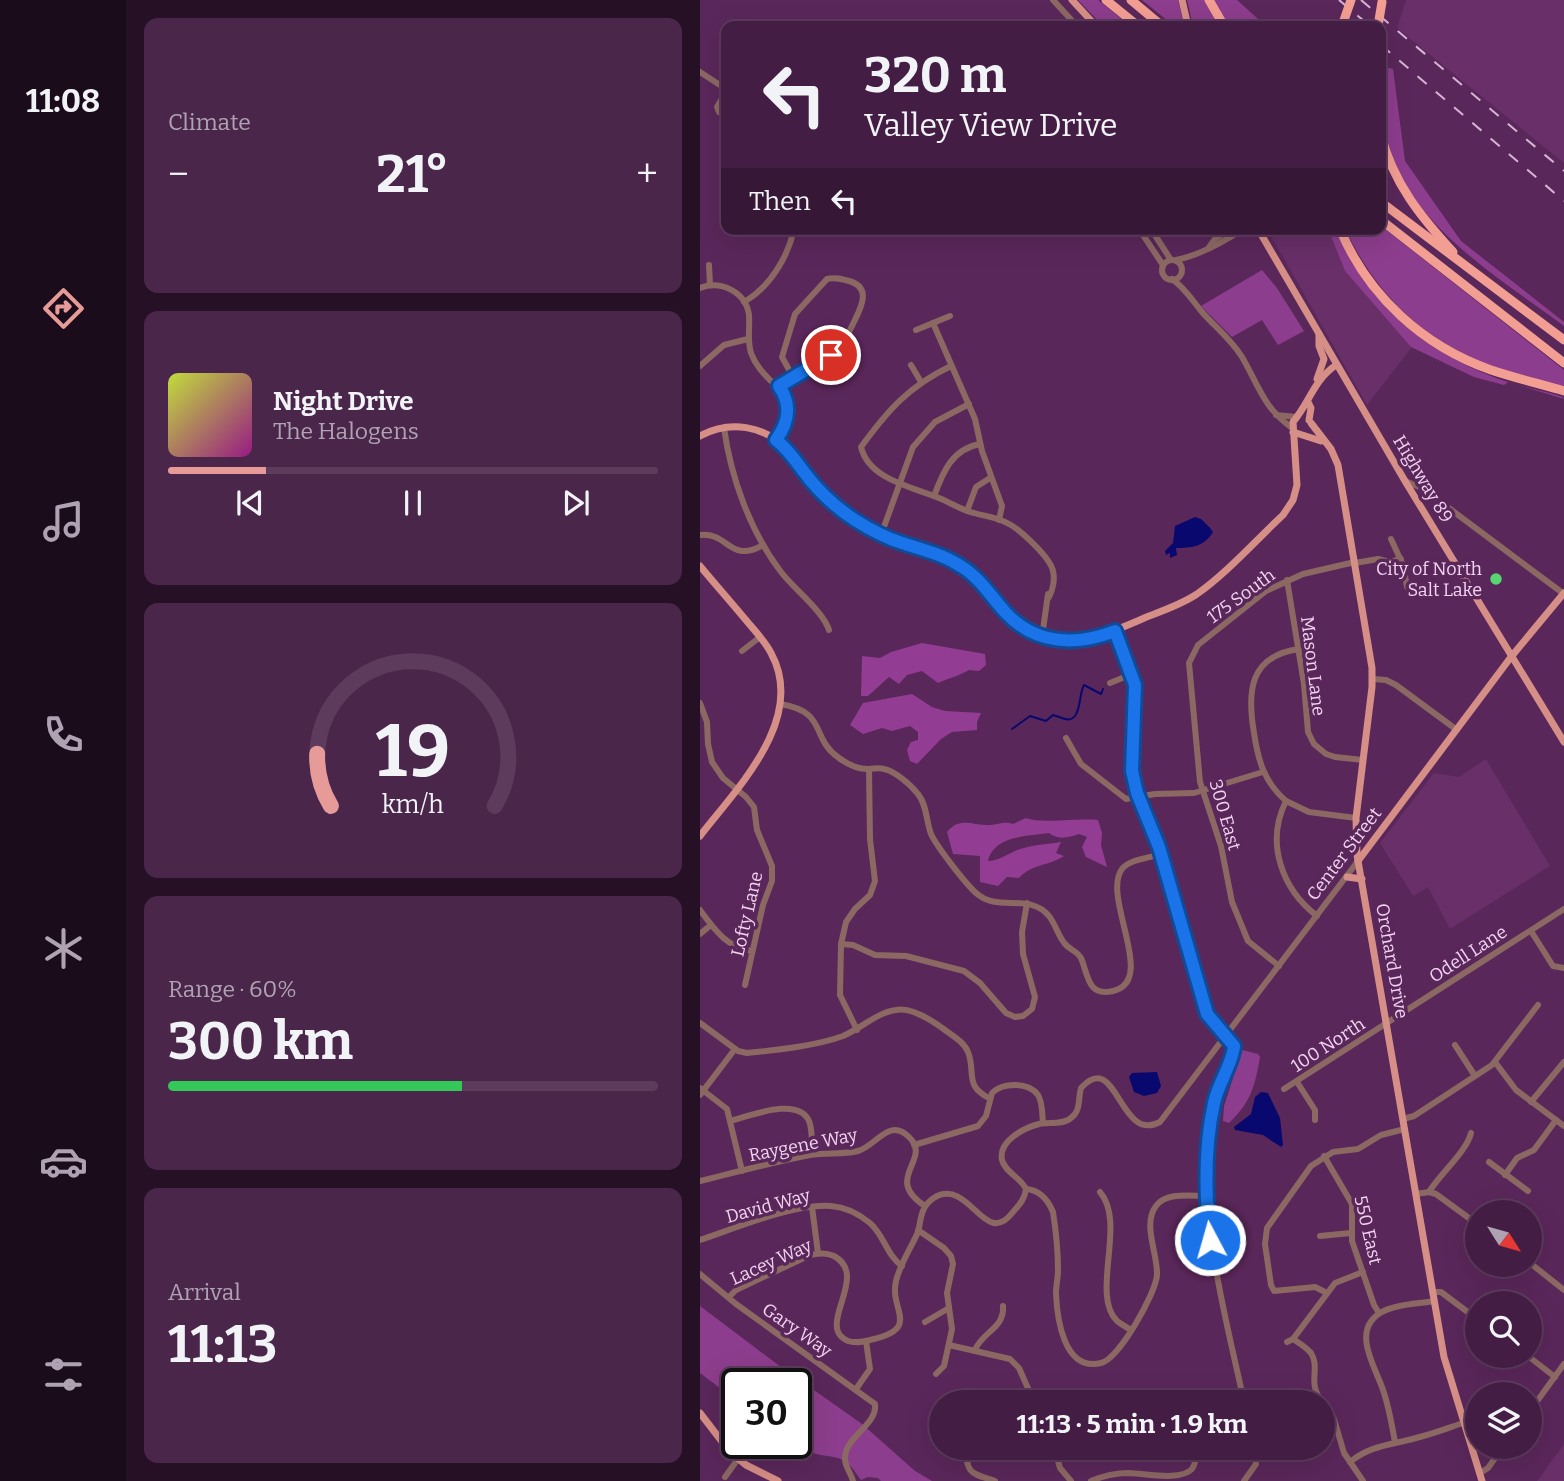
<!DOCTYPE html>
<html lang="en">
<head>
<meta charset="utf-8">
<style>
  :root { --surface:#441d44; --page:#4b264b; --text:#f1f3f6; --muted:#afa2b2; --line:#5c3b5d; --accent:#e69b98 }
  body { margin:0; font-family:Bitter,serif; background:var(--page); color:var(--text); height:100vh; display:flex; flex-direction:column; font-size:26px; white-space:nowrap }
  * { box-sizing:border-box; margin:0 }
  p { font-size:23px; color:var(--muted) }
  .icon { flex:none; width:38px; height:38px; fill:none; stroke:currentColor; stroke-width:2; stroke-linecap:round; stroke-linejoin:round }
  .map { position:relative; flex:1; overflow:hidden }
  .drawer { display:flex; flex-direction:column; gap:18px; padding:18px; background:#251025; width:574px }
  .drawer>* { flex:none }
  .banner { position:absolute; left:21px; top:21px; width:665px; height:214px; border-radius:14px; box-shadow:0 7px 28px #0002,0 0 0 2px var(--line); background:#441d44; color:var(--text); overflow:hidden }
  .needle { width:46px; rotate:127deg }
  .buttons { position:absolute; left:765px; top:1200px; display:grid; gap:14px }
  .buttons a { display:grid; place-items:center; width:77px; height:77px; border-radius:50%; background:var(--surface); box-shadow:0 7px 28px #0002,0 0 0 2px var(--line); font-size:35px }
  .speed { position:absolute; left:21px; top:1368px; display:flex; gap:14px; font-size:35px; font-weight:700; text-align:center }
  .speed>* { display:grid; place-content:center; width:91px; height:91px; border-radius:50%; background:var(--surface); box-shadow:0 7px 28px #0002,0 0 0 2px var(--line); line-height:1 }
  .speed .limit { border:4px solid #111; border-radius:10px; background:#fff; color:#111 }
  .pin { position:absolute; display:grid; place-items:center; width:60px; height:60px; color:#fff; margin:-30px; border:4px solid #fff; border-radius:50%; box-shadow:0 2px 7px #0007 }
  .me { position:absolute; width:77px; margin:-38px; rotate:354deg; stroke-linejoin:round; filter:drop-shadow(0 0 5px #0008) }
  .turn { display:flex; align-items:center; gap:24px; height:147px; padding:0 28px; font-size:32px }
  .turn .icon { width:91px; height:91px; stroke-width:2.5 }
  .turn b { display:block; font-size:49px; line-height:60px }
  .then { display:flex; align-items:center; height:66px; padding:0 28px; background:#0003; gap:14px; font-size:26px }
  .big { font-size:52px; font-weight:700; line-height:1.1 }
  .drawer .card { flex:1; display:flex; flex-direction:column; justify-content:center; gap:10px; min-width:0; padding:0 24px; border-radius:14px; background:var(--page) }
  .drawer .dial { align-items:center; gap:0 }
  .dial svg { height:182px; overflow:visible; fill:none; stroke:var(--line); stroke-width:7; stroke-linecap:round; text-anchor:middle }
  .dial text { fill:var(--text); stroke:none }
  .song { display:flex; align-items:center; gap:21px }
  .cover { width:84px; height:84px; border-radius:10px; background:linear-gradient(135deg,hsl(70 70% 55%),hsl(310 70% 35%)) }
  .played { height:7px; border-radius:4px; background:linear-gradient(90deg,var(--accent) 20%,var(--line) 20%) }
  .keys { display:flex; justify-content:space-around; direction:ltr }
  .heat { display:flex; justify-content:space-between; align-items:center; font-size:38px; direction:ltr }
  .charge { height:10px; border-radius:5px; background:linear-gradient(90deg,#34c759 60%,var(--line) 0) }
  .trip { position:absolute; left:229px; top:1390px; width:406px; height:70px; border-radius:35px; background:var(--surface); box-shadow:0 7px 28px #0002,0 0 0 2px var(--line); font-weight:700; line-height:70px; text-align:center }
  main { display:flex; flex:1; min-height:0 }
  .dock { display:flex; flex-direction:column; width:126px; justify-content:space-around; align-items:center; background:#1b0c1b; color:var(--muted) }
  .dock .icon { width:49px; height:49px }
  .dock .selected { color:var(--accent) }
  .dock b { font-size:32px; color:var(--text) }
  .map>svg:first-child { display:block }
  .built { fill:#682f68 }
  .green { fill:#8d3d8d }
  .forest { fill:#933c93 }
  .water { fill:#09086e }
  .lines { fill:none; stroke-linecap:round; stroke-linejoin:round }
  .stream { stroke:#09086e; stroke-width:2 }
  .minor { stroke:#8c6863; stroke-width:6 }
  .major { stroke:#d68f86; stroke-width:7 }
  .highway { stroke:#f39e93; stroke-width:9 }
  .rail { stroke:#d7b4d5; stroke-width:2; stroke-dasharray:12 12; stroke-linecap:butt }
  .highway-bridge { stroke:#f39e93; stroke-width:9 }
  .route-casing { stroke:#114b97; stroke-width:18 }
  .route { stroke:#1a73e8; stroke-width:12 }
  .poi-dot { fill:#57d570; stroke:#5a275a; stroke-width:2.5 }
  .labels { text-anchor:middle; stroke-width:7; stroke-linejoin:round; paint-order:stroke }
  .street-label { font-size:18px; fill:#f2d3f0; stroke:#5a275a }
  .poi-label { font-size:18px; fill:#f2d3f0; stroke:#5a275a; text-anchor:end }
</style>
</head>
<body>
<main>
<nav class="dock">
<b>11:08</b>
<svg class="icon selected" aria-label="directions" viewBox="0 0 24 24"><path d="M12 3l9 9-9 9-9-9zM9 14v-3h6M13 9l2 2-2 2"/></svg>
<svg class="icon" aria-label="music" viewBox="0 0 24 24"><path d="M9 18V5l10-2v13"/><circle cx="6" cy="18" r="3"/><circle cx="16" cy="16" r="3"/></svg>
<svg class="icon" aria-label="phone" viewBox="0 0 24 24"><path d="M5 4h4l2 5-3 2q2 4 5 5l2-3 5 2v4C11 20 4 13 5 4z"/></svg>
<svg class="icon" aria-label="climate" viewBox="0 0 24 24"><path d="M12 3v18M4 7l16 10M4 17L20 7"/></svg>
<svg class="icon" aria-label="car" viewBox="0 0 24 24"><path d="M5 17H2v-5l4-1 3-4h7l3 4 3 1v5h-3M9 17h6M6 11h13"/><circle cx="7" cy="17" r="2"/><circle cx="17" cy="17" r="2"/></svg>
<svg class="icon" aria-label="filters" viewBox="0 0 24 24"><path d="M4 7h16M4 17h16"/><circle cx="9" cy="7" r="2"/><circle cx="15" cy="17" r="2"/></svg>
</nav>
<section class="drawer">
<div class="card"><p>Climate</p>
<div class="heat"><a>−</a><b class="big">21°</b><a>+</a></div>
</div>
<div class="card">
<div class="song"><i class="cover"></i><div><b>Night Drive</b><p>The Halogens</p></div></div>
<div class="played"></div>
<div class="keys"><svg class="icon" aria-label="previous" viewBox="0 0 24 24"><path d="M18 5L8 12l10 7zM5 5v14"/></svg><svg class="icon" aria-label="pause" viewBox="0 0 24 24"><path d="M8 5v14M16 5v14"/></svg><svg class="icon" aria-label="next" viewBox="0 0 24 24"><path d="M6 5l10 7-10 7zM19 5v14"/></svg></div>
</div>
<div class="card dial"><svg viewBox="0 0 100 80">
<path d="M14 69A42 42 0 1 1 86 69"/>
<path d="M14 69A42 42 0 0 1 8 46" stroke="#e69b98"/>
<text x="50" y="56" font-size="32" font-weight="700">19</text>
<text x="50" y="72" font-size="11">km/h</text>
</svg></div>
<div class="card"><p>Range · 60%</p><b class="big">300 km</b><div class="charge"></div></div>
<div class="card"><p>Arrival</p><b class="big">11:13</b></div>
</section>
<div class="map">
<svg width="864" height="1481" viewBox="0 0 864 1481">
  <rect width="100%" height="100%" fill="#5a275a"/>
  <g class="built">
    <polygon points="706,0 864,0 864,163 697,28"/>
    <polygon points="567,229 628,229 645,271 712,347 667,405"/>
    <polygon points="786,759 850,866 750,929 728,887 713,896 680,843 734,773 759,777"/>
    <polygon points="864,1444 864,1481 837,1481"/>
  </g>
  <g class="green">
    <polygon points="378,0 398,0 430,26 403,26"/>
    <polygon points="442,0 478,0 484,26 474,26"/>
    <polygon points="487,0 506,0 521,26 493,26"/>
    <polygon points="513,0 537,0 566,26 528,26"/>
    <path d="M 689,68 L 693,69 L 705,161 L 761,241 L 864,322 L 864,326 C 790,271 691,215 681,112 C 680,98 681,83 681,69 Z"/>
    <path d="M 681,226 L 864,370 L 864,387 C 838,379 811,374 786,364 C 718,336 677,294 645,229 L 681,229 Z"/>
    <path d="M 628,229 L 635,229 C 668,304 720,349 796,378 C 817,386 841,390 863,397 L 864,399 L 808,382 L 804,385 L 774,377 L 711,347 L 645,271 Z"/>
    <polygon points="562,270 577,288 604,331 578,345 562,320 532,337 501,306"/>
    <path d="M 542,1050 L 558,1054 L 560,1057 C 555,1086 551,1102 529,1123 L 523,1121 L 524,1106 Z"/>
    <path d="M 0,1306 L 77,1364 L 162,1424 L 215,1471 L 232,1481 L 181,1481 L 178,1478 L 168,1477 L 161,1480 C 141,1449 138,1462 107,1451 L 97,1456 L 81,1444 L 96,1444 L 96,1384 L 37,1384 L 37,1401 L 0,1373 Z"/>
  </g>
  <g class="forest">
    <path d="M 222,643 L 285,654 L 286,665 L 279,671 L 269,670 C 259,676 249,678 238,683 L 222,671 L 207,675 L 199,684 L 189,677 L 168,696 L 161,696 L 162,656 L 180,658 L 191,652 Z"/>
    <polygon points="212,694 232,707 245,711 281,713 277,722 277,730 252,732 241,739 217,764 210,761 207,750 211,742 218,740 218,732 210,726 192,731 182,728 163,734 150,725 163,703"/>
    <path d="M 326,818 C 341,824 379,818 398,820 L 402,833 L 401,845 L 407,867 L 386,857 L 382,847 L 387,837 L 379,834 C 368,838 358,840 349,833 C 327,836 294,836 288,861 C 299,861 310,852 320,849 C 333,845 348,844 361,842 L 356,853 L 364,856 C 349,866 331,864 319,878 L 307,877 L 298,886 L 280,882 L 280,856 L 253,854 L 247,832 C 260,816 273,826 290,825 C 299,824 305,821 313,824 Z"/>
  </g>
  <g class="water">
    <path d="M 495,517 L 501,519 C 504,522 511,528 513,532 C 504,547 491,548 476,548 L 477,555 L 470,558 L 470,553 L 466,555 L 465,551 L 473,543 L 475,526 Z"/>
    <polygon points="457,1072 461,1086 457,1093 444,1096 434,1092 429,1077 432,1073"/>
    <polygon points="561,1092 568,1093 580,1118 583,1145 581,1147 563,1135 535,1130 534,1127 551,1114 555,1097"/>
  </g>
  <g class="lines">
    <path class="stream" d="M 312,729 L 330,716 L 346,721 L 353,715 C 357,716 361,718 365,719 C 382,723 378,695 384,685 L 401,694 L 403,689"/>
    <g class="minor">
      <polyline points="353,0 377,26"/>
      <polyline points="0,72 26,89"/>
      <polyline points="26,92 17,107 19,112 26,117"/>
      <polyline points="439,229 463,265"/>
      <polyline points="451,229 471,260"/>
      <polyline points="509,247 515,239 530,229"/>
      <path d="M 476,260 C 500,255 522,243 543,229"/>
      <circle cx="472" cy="270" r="10"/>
      <polyline points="9,265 10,285"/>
      <path d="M 472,279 C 485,288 492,300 502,312 C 515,327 531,339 542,357 C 559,386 563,407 592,428"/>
      <path d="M 0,288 C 21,280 46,292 49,315 C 50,328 47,340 51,353 C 64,389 110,392 76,440"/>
      <path d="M 44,302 C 70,287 88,257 94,229"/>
      <polyline points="233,323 275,419 282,451 302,506 299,520"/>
      <polyline points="216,330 250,316"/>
      <polyline points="211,365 221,382"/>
      <polyline points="0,366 24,345 48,339"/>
      <path d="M 251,366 C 209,386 188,410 161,447 C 169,480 213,487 239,498 C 251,503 261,510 274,513 C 284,516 295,517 305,522 C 318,527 350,557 353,571 C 355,579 353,590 349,597"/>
      <path d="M 79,386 L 86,377 C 94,378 132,356 139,350 C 145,344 148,333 152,326 C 159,311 174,288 149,281 C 142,279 135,277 127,279 L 95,314 L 82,357 L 93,377"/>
      <polyline points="576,415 597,417"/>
      <path d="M 24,428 C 31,478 50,531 81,572 C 94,589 123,611 129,630"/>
      <polyline points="705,481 722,488 864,594"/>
      <path d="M 234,496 C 243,472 252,449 280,444"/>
      <polyline points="267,511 276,487 290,478"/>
      <path d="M 0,535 C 29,532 29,564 63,545"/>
      <polyline points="181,535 213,447 235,422 269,404"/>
      <polyline points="691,539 703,565 707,587"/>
      <polyline points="655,563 678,559 690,562 701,559"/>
      <polyline points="587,580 604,684 608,732 614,744 626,754 635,757 663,760"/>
      <path d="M 414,631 L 435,685 L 432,774 L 434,785 L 459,847 L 505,1011 C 512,1025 527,1032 534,1046 C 533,1058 525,1069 520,1080 C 514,1097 511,1115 509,1132 C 499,1224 525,1313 544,1402"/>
      <polyline points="342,637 348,594"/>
      <path d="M 599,649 C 549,656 547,692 554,733 C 558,760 564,782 586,801 C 565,843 582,889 617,916"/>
      <polyline points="42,651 60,637"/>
      <polyline points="673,679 686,680 696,685 757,730"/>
      <polyline points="410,683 432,674"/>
      <polyline points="0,703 7,722 8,744 12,762 23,778 46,797 54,807 57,830 72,866 72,881 63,905 45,985"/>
      <path d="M 80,704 C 129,712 109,737 139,758 C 147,764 158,769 168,769 C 174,769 179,767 184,769 C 195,771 211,785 218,794 C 227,805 226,821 231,834 C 237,847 265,883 276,893 C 298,913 329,892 349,916 C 356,925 358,936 365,944 C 370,950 377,951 381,958 C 388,974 387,997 413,991 C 458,981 401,897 422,869 C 430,859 450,858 461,854"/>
      <polyline points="366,738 381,764 426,799 455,794 494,793 563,772"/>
      <polyline points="586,801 609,812 656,818"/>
      <path d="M 0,910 C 15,930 26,947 52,951"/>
      <polyline points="831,931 853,966 864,968"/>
      <polyline points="0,934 11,925"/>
      <polyline points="141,944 153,945 175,955 206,956 264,971 280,983 306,1013 315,1017 323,1016 332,1009 335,997 323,954 322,932 327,903"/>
      <polyline points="579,966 548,941 532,902 521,846 500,782 489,663 498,645 566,591 603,574 655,562"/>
      <path d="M 0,1023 L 38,1051 L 47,1053 C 76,1050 116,1046 143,1036 C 160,1029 178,1012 196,1010 C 211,1007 233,1021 245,1030 C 253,1036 264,1042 268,1052 C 276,1072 264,1086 289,1098"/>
      <polyline points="157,1030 140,995 141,944 146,922 155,909 170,895 175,881 170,839 169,769"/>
      <polyline points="755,1045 775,1076"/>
      <polyline points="795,1062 816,1090 864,1126"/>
      <polyline points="597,1082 615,1110 615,1120"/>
      <polyline points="0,1088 27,1109 42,1171"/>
      <polyline points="584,1089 864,909"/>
      <polyline points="0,1095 35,1049"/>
      <polyline points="831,1102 864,1062"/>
      <polyline points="703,1119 714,1116 792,1065 838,1005"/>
      <path d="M 30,1121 C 50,1116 98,1096 109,1121 C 113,1130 111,1144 113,1154"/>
      <path d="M 214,1145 L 278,1126 L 286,1116 L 292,1093 C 303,1082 329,1082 338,1095 C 343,1103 342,1115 343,1123"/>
      <polyline points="624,1156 652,1204 652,1241 674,1305 679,1313"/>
      <polyline points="789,1162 828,1191"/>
      <polyline points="805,1175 817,1158 834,1150 856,1120"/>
      <path d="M 0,1181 C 36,1172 73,1162 110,1155 C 126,1152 143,1155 158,1151 C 176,1146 189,1117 209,1137 C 233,1160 182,1178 225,1206"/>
      <path d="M 326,1189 C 339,1190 348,1200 353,1212 C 356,1231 358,1252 358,1271 C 358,1278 356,1285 356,1293 C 357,1319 364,1372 401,1363 C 419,1359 456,1293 457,1275 C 458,1254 442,1224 456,1206 C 466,1192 490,1196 506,1196"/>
      <path d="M 400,1192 C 427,1223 390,1294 417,1321 C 421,1324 426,1327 431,1330"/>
      <path d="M 729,1192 C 740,1174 767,1151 771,1133"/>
      <polyline points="716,1194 729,1192 736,1194 777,1224"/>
      <polyline points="112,1207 118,1253"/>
      <polyline points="218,1230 244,1248 251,1256 253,1264 247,1293 252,1329 244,1366 236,1374"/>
      <polyline points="620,1236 651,1233"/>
      <path d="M 0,1240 C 36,1228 95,1203 131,1206 C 145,1207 159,1214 170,1223 C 184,1235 187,1256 202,1266"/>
      <polyline points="830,1263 864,1290"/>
      <path d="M 0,1274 L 36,1304 L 175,1404 C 178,1425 144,1437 145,1459 C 145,1467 151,1473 153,1481"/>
      <polyline points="733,1292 741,1292 777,1319"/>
      <polyline points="627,1293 615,1287 574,1291 571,1285 565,1244 567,1228 611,1166 633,1152 658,1149 681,1135 705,1129"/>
      <path d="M 29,1297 L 36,1290 L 108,1256 C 117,1253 125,1252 134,1256 C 171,1276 114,1327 148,1341 C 157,1344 166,1341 174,1339 C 221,1327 189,1310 196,1281 C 200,1264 211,1248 218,1232 C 220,1225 220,1218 223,1211 C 225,1205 231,1199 237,1196 C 271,1181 285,1249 313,1212 C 319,1205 325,1199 326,1189 C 321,1178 305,1172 302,1160 C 298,1141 324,1128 339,1124 C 349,1122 363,1125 371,1118 C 381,1111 378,1098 381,1088 C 417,1048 419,1144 460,1122 L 658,861"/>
      <polyline points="225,1322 249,1308"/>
      <path d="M 593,1339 C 599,1343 606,1347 611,1353 C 621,1369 606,1384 623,1402"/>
      <polyline points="587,1342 593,1339 635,1283 663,1272"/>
      <polyline points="249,1345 310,1359 319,1368 334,1402"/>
      <path d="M 275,1350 C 282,1332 305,1328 303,1306"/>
      <polyline points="828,1356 855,1377"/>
      <polyline points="156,1389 170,1369 166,1341"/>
      <polyline points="495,1402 542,1391"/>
      <polyline points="623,1402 634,1419 644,1453 663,1481"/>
      <polyline points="830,1411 864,1364"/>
      <path d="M 695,1442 C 692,1426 689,1408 684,1393 C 677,1369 650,1332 680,1313 C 695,1304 718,1304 734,1301"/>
      <path d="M 265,1447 C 267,1475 271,1473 295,1481"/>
      <polyline points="354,1447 360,1468 371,1481"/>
      <path d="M 650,1462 C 671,1445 691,1445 716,1438 C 732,1434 748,1428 763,1423"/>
      <polyline points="780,1473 788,1468 803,1447"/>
      <polyline points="25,1477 38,1459"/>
      <path d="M 391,1481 C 403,1476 416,1473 429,1473 C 449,1474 480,1481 492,1469 C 497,1461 496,1455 493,1447"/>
      <polyline points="544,1481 556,1464 554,1447"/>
    </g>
    <g class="major">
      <polyline points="372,0 396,26"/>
      <polyline points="482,0 488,26"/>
      <polyline points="558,229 705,481 864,742"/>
      <polyline points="617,379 624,359 619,346 619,334"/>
      <polyline points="608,402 611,408 609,420"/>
      <polyline points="611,423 631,449 638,465 672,668 672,687 656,818 657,855 744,1357 782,1481"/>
      <polyline points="593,432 621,441"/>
      <path d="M 0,436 C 29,420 65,425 87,450 C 98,461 106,476 117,487 C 130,502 145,514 162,524 C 192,543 229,545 259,565 C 286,582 299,615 328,630 C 370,653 409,633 449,616 C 465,610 482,604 497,594 C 528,572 555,541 583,515 L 593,500 L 597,485 L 593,422 C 610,402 613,381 636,365"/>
      <path d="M 0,566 C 15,584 30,601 45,619 C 54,630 65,641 71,653 C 107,719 37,788 0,836"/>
      <polyline points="658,861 811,657 864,593"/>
      <polyline points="647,877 662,879"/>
      <polyline points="0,1413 30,1452 46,1465 78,1481"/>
    </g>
    <g class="highway">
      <polyline points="406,0 438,26"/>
      <polyline points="431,0 462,26"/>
      <polyline points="509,0 524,26"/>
      <path d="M 681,135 C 693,183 721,217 753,252"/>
      <polyline points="681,202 864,340"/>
      <polyline points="681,220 864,363"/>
      <path d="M 640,229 C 668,296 723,346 791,370 C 815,378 840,384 864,391"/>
    </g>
    <g class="rail">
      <polyline points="639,0 670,26"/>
      <polyline points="661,0 864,171"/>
      <polyline points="681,45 864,201"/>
    </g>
    <g class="highway-bridge">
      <polyline points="642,26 651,0"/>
      <polyline points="678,26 682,2"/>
    </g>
  </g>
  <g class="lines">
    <g class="route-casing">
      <path id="route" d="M 131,355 L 79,386 C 92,405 89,422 76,440 C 88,449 95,460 104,472 C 118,491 135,507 155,520 C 169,529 186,538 202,543 C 223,550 243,554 262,567 C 280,578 292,598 306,613 C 336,645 377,646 415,631 L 435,685 L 432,771 L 437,793 L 459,847 L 507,1014 L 534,1046 C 533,1062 518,1084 514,1103 C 504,1148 505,1194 510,1240"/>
    </g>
    <use href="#route" class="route"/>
  </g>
  <circle class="poi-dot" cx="796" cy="579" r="7"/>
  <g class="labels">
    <g class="street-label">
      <text transform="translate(723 479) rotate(59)" y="6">Highway 89</text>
      <text transform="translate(541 596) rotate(-36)" y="6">175 South</text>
      <text transform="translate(613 666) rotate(83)" y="6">Mason Lane</text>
      <text transform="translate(525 815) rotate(74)" y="6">300 East</text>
      <text transform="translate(644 854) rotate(-53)" y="6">Center Street</text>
      <text transform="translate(47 914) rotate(-77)" y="6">Lofty Lane</text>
      <text transform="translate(768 954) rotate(-33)" y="6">Odell Lane</text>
      <text transform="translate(692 961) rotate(80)" y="6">Orchard Drive</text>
      <text transform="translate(628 1045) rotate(-33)" y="6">100 North</text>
      <text transform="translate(103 1145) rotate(-11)" y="6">Raygene Way</text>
      <text transform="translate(68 1206) rotate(-15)" y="6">David Way</text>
      <text transform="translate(668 1230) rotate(77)" y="6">550 East</text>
      <text transform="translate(71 1262) rotate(-24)" y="6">Lacey Way</text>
      <text transform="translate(97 1330) rotate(35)" y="6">Gary Way</text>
    </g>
    <g class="poi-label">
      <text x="782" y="575">City of North<tspan x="782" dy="21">Salt Lake</tspan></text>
    </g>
  </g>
</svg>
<div class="buttons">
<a><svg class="needle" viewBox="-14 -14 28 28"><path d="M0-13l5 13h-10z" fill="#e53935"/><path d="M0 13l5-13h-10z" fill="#afa2b2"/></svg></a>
<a><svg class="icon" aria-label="search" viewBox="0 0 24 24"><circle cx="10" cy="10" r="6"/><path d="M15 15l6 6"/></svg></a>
<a><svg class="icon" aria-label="layers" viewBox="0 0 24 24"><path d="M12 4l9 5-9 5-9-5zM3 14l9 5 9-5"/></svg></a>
</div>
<div class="speed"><div class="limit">30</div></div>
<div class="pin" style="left:131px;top:355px;background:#d93025"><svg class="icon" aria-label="arrive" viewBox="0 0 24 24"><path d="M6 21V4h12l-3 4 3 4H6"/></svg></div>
<svg class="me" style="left:510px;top:1240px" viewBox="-20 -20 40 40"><circle r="17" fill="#1a73e8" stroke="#fff" stroke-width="3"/><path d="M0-11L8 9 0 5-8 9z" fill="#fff"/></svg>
<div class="trip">11:13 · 5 min · 1.9 km</div>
<div class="banner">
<div class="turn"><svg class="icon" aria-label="left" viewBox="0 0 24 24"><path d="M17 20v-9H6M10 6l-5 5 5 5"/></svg><div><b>320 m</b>Valley View Drive</div></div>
<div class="then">Then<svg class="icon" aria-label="left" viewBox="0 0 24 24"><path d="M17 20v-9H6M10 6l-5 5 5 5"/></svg></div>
</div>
</div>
</main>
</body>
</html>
